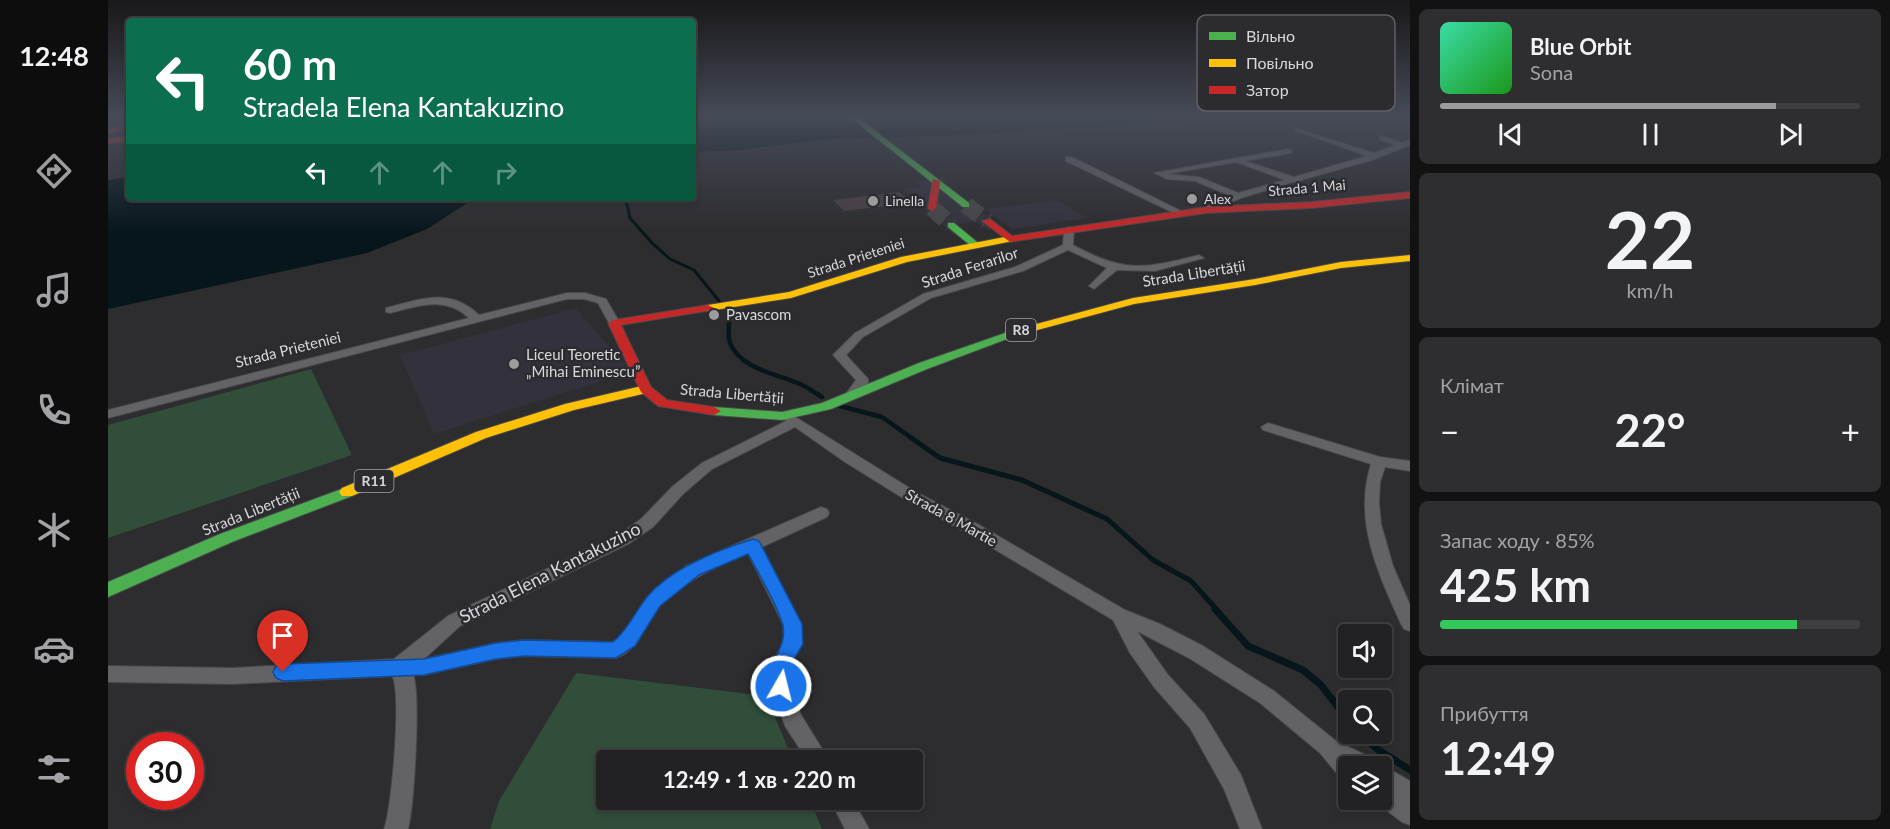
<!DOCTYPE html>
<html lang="uk">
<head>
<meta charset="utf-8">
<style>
  :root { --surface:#222123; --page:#2e2e30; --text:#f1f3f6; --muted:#a2a3a6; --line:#3f3e41; --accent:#9c9c9f }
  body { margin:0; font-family:Lato,sans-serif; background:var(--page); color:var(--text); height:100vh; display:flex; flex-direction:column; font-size:22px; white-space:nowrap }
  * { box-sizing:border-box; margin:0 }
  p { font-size:20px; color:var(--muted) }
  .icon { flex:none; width:33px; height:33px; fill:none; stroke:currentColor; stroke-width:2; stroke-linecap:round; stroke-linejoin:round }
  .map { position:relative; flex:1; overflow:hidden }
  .sheet { display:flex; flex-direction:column; gap:9px; padding:9px; background:#131213; width:480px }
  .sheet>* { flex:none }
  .banner { position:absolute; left:18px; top:18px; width:570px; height:183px; border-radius:6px; box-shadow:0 3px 9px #0003,0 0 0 2px var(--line); background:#0b6e4f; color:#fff; overflow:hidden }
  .tools { position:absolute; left:1230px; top:624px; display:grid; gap:12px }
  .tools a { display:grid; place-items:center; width:54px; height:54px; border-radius:6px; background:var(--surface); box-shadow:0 3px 9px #0003,0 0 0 2px var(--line); font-size:30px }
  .speed { position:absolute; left:18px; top:732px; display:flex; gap:12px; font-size:30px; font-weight:700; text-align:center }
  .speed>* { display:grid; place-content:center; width:78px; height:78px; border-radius:50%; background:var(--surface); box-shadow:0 3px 9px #0003,0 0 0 2px var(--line); line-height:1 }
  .speed .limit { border:9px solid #d22; background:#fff; color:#111 }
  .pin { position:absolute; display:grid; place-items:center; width:51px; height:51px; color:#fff; margin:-62px -26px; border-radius:50% 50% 50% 0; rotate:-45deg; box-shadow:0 0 6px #0007 }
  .pin .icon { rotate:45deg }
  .me { position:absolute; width:66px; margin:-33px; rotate:8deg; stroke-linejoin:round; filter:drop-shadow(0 0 4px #0008) }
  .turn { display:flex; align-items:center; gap:21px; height:126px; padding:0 18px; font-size:27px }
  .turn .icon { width:78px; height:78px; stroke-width:2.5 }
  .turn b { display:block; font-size:42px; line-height:51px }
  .lanes { display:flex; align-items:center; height:57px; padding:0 18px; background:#0003; justify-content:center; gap:30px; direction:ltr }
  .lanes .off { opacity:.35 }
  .big { font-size:45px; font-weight:700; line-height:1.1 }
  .sheet .widget { flex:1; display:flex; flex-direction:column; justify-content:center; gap:9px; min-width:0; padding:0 21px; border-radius:9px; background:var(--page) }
  .sheet .dial { align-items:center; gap:0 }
  .dial b { font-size:78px; line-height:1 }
  .song { display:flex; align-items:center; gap:18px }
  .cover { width:72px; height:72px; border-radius:9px; background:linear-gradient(135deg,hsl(160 70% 55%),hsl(120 70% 35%)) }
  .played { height:6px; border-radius:3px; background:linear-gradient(90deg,var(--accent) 80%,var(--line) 80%) }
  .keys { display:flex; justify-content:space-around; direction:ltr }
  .heat { display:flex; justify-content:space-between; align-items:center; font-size:33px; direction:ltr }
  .charge { height:9px; border-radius:4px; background:linear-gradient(90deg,#34c759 85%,var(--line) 0) }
  .trip { position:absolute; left:488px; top:750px; width:327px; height:60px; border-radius:6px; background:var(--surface); box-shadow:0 3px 9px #0003,0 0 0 2px var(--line); font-weight:700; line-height:60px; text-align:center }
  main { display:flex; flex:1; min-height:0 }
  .dock { display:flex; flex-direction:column; width:108px; justify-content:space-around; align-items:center; background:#0e0d0e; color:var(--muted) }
  .dock .icon { width:42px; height:42px }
  .dock .current { color:var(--accent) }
  .dock b { font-size:27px; color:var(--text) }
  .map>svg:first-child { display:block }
  .built { fill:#33323c }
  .green { fill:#314e3b }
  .water { fill:#06161a }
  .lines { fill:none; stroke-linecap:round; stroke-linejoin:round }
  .stream-far3 { stroke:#06161a; stroke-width:3 }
  .stream-far2 { stroke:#06161a; stroke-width:4.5 }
  .stream-far1 { stroke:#06161a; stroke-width:5 }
  .stream { stroke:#06161a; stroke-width:7 }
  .building { fill:#483f43 }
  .highway-tunnel { stroke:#474649; stroke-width:17; stroke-dasharray:17 8; stroke-linecap:butt }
  .street-casing { stroke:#48484b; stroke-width:2 }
  .fast-casing { stroke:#48484b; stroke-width:2 }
  .slow-casing { stroke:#48484b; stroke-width:2 }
  .jam-casing { stroke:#48484b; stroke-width:2 }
  .street { fill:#636265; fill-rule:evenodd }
  .fast { fill:#4caf50; fill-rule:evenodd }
  .slow { fill:#ffc107; fill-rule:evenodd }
  .jam { fill:#c62828; fill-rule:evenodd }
  .route { fill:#1a73e8; stroke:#114b97; stroke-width:1.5 }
  .poi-dot { fill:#9c9c9f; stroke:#2c2b30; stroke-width:2 }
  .labels { text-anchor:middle; stroke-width:5; stroke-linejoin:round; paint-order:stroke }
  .far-street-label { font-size:14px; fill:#d8d8dc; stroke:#2c2b30 }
  .far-poi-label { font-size:14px; fill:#d8d8dc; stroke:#2c2b30; text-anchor:start }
  .shield { fill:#2c2b30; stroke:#a4a4a8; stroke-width:1.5 }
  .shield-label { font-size:14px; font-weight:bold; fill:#d8d8dc }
  .street-label { font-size:15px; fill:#d8d8dc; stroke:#2c2b30 }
  .poi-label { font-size:15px; fill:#d8d8dc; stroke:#2c2b30; text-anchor:start }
  .near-street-label { font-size:18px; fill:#d8d8dc; stroke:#2c2b30 }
  .key { fill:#2c2b30; stroke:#605f64; stroke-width:1.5 }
  .key-label { font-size:16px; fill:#d8d8dc }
</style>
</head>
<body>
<main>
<nav class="dock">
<b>12:48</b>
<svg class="icon current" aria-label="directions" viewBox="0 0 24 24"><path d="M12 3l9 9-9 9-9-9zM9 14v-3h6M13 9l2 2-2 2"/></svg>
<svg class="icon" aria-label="music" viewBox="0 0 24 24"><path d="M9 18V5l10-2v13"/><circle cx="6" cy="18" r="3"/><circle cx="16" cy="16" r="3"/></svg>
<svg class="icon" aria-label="phone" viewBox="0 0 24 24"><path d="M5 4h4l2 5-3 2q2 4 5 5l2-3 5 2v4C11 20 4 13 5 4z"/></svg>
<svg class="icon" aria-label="climate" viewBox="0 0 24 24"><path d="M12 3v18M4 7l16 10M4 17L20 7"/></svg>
<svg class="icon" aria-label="car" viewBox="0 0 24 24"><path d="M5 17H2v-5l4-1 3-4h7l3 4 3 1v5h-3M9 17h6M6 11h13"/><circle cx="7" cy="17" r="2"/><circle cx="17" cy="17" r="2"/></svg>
<svg class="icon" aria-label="filters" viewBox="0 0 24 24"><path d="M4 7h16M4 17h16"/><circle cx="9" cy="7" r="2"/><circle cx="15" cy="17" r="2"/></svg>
</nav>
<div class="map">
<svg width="1302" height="829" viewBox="0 0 1302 829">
  <rect width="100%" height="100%" fill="#2d2c2f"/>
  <g class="built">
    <polygon points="836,177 842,181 834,182 894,228 880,230 870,222 851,224 846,235 795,189 814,187 808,181 834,180 831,178"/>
    <polygon points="949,200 979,218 904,229 877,209"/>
    <polygon points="468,308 522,372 326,434 292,355"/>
  </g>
  <g class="green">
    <polygon points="203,369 244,455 0,538 0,425"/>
    <polygon points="468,673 658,696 685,760 498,760 498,800 702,800 714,829 382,829 391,801"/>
  </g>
  <g class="water">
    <polygon points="585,117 1145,117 852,135 721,139 631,150 585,152"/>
    <polygon points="21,177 21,198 367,198 319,229 259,253 0,309 0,180"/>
  </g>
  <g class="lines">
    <polyline class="stream-far3" points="514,198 519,204 522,218 544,243 562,259 586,270 611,301"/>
    <g class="stream-far2">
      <path d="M 619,311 C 624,322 618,333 622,343 C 633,370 671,374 694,385 C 701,388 707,393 714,397"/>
      <polyline points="732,406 774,417 805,439"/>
    </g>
    <polyline class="stream-far1" points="802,437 832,458 914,480 999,519 1045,560 1083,581 1109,610"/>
    <g class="stream">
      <polyline points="1107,609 1140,646 1195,670 1213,685 1240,720"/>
      <polyline points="1253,734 1269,749 1302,770"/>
    </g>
  </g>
  <polygon class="building" points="791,192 805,203 736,211 725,200"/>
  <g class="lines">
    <g class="highway-tunnel">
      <polyline points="858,205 879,221"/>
      <polyline points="824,208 843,225"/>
    </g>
    <g class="street-casing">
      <g id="street">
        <path d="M 1186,128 L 1266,153 L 1285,146 L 1285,144 L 1272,140 L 1272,136 L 1275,136 L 1293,143 L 1302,140 L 1302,145 L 1264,160 L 1193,180 L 1192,183 L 1185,182 L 1133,198 L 1098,213 L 1095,212 L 1095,208 L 1123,196 L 1087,181 L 1059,179 L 1046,173 L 1180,149 L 1184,151 L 1183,153 L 1137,161 L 1186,177 L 1259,156 L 1186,130 ZM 1128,162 L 1177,180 L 1130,193 L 1091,177 L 1059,174 Z"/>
        <polygon points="958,157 964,157 1077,213 1070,215 958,161"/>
        <path d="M 961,227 L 966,230 L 965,245 C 1016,273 1036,269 1091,255 L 1096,258 L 1047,271 L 1009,270 L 986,289 L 981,286 L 999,268 L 960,250 L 915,271 L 823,298 L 755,337 L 738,355 L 760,379 L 760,383 L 749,398 L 739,398 L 737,395 L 748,380 L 725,355 L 747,333 L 815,294 L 907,267 L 955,245 L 956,230 Z"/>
        <path d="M 459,293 L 477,293 L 498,299 L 512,323 L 506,326 L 502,325 L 490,303 L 476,299 L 459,299 L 0,418 L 0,410 L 361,318 C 337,295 310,306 282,313 L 278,312 L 278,308 C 314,299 341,287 371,315 Z"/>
        <path d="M 681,413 L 808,492 L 873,526 L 1017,610 L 1052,624 L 1095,646 L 1166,691 L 1228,741 L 1266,759 L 1269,766 L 1240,766 L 1240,780 L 1232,777 L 1212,753 L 1152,703 L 1081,658 L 1029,631 L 1060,675 L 1096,714 L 1133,775 L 1154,829 L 1132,829 L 1116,789 L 1082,728 L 1046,687 L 1022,653 L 1005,620 L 861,534 L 798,500 L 737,462 L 687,427 L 604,469 L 575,494 L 545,527 L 522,543 L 352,626 L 316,659 L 388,643 L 416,640 L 505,642 L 513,636 L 540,596 L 578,566 L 713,507 L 719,509 L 721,513 L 719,517 L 654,547 L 693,624 L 694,644 L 683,664 L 683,686 L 693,715 L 721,760 L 699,760 L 677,726 L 663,686 L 663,663 L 676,643 L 675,624 L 640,553 C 609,567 576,580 552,606 C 536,623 533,649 508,658 L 416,656 L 388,659 L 316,675 L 305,675 C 313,692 306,808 300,829 L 276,829 C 284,809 294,692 284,676 L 125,684 L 0,682 L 0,666 L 125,668 L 286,659 L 340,616 L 510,535 L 533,519 L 565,486 L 594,463 L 678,421 L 674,417 Z"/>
        <path d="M 1160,423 L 1272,457 L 1302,461 L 1302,471 L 1277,467 L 1272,482 L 1271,503 L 1273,524 L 1285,566 L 1302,605 L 1302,631 L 1296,629 L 1293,624 C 1270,573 1245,521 1263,464 L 1155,430 L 1153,427 Z"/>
        <polygon points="1274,765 1302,781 1302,825 1294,822 1266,801 1274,800 1274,766 1271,766"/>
        <polygon points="722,800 745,800 761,829 737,829"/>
      </g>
    </g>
    <g class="fast-casing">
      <g id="fast">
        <polygon points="742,117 749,117 861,203 861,207 855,207"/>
        <polygon points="840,223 846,223 869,242 869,246 863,246 840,227"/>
        <polygon points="903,331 909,334 907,336 819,369 723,409 674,420 606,415 599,411 606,407 674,412 714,403 811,363"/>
        <polygon points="239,487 244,488 247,492 244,496 124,542 0,597 0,582 112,534"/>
      </g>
    </g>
    <g class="slow-casing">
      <g id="slow">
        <polygon points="902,236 905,237 905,241 799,262 683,298 600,311 594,308 600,305 681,292 793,257"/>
        <polygon points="1302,255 1302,261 1233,268 1147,285 1026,304 903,337 897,334 899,332 1025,298 1147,279 1233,262"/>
        <polygon points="538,385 544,389 543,392 466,410 378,438 244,496 234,496 231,492 234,488 368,432 457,404"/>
      </g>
    </g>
    <g class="jam-casing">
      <g id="jam">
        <polygon points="21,125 21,129 0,133 0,129"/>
        <polygon points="21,137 21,141 0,143 0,139"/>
        <polygon points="825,179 832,181 828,208 824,211 820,208"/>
        <polygon points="1302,192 1302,198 1203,208 1098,213 902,242 874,221 882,219 904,236 1098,207 1203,202"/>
        <polygon points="600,305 606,308 604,310 513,325 543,387 559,400 606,407 613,411 606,415 550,406 533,392 500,323 506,320"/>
      </g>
    </g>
    <use href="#street" class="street"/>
    <use href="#fast" class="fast"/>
    <use href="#slow" class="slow"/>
    <use href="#jam" class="jam"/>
  </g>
  <linearGradient id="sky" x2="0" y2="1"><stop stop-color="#19181a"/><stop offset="0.5" stop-color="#464b58"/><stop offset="1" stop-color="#464b58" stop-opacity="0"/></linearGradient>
  <rect width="1302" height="233" fill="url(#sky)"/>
  <path class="route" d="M 645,539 L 651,541 L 694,624 L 695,644 L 683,664 L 683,686 L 680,692 L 673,695 L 666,692 C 653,665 680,651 675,626 C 672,610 649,570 640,554 L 591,575 L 552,606 L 527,646 L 508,658 L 416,656 L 388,659 L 316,675 L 175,681 L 168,678 L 165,672 L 168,666 L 175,664 L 316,659 L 388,643 L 416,640 L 505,642 C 520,630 527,612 539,597 C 562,569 610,550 645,539 Z"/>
  <g class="poi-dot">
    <circle cx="1084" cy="199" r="6"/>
    <circle cx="765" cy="201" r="6"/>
    <circle cx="606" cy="315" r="6"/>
    <circle cx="406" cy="364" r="6"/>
  </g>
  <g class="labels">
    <g class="far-street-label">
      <text transform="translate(1199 188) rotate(-5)" y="5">Strada 1 Mai</text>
      <text transform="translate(748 258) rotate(-18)" y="5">Strada Prieteniei</text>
    </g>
    <g class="far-poi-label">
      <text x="1096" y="204">Alex</text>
      <text x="777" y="206">Linella</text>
    </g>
    <g class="shield">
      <rect x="898" y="319" width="30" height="22" rx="4.5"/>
      <rect x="246.5" y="470" width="39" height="22" rx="4.5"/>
    </g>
    <g class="shield-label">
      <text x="913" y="335">R8</text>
      <text x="266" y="486">R11</text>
    </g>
    <g class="street-label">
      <text transform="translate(862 268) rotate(-18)" y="5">Strada Ferarilor</text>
      <text transform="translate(1086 274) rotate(-9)" y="5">Strada Libertății</text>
      <text transform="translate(180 350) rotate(-14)" y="5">Strada Prieteniei</text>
      <text transform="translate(624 394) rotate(5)" y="5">Strada Libertății</text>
      <text transform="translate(143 512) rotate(-22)" y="5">Strada Libertății</text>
      <text transform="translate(843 518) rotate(29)" y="5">Strada 8 Martie</text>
    </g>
    <g class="poi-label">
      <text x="618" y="320">Pavascom</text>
      <text x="418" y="360">Liceul Teoretic<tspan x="418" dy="17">„Mihai Eminescu”</tspan></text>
    </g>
    <g class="near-street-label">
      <text transform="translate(442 573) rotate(-27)" y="6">Strada Elena Kantakuzino</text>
    </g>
  </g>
  <rect x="1089" y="15" width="198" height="96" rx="9" class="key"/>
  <rect x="1101" y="32" width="27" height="8" fill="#4caf50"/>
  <rect x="1101" y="59" width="27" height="8" fill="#ffc107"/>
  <rect x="1101" y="86" width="27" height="8" fill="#c62828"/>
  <g class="key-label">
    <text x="1138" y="42">Вільно</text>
    <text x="1138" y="69">Повільно</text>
    <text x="1138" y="96">Затор</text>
  </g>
</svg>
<div class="tools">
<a><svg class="icon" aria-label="sound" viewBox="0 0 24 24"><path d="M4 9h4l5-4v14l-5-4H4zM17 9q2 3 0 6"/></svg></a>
<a><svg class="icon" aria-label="search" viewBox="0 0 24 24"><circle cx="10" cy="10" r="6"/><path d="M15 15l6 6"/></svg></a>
<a><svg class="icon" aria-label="layers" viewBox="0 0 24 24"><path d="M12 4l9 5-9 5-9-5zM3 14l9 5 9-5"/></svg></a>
</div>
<div class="speed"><div class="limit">30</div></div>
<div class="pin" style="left:175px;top:672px;background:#d93025"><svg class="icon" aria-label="arrive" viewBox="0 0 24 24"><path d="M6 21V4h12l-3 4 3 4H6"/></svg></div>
<svg class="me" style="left:673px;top:686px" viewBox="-20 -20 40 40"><circle r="17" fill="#1a73e8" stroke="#fff" stroke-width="3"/><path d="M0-11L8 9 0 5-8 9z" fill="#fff"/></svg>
<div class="trip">12:49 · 1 хв · 220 m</div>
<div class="banner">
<div class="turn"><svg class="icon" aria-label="left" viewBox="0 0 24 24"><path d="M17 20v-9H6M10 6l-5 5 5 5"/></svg><div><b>60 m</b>Stradela Elena Kantakuzino</div></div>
<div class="lanes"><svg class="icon" aria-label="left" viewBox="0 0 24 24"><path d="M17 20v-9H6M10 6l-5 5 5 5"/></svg><svg class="icon off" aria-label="ahead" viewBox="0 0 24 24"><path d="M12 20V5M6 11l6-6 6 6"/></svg><svg class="icon off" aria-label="ahead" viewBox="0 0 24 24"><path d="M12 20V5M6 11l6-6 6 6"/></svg><svg class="icon off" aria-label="right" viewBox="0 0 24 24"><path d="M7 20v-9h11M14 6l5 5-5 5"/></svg></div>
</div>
</div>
<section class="sheet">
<div class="widget">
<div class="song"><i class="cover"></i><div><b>Blue Orbit</b><p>Sona</p></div></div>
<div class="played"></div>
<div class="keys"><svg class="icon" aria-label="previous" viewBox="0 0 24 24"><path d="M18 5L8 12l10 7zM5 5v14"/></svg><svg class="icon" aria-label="pause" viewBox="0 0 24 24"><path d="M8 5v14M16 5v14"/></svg><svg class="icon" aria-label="next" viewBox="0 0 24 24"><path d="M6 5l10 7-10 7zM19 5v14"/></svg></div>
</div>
<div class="widget dial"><b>22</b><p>km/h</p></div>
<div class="widget"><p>Клімат</p>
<div class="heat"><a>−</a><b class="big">22°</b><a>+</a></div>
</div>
<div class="widget"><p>Запас ходу · 85%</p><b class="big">425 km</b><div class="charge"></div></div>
<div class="widget"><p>Прибуття</p><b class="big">12:49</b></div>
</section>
</main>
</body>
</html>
